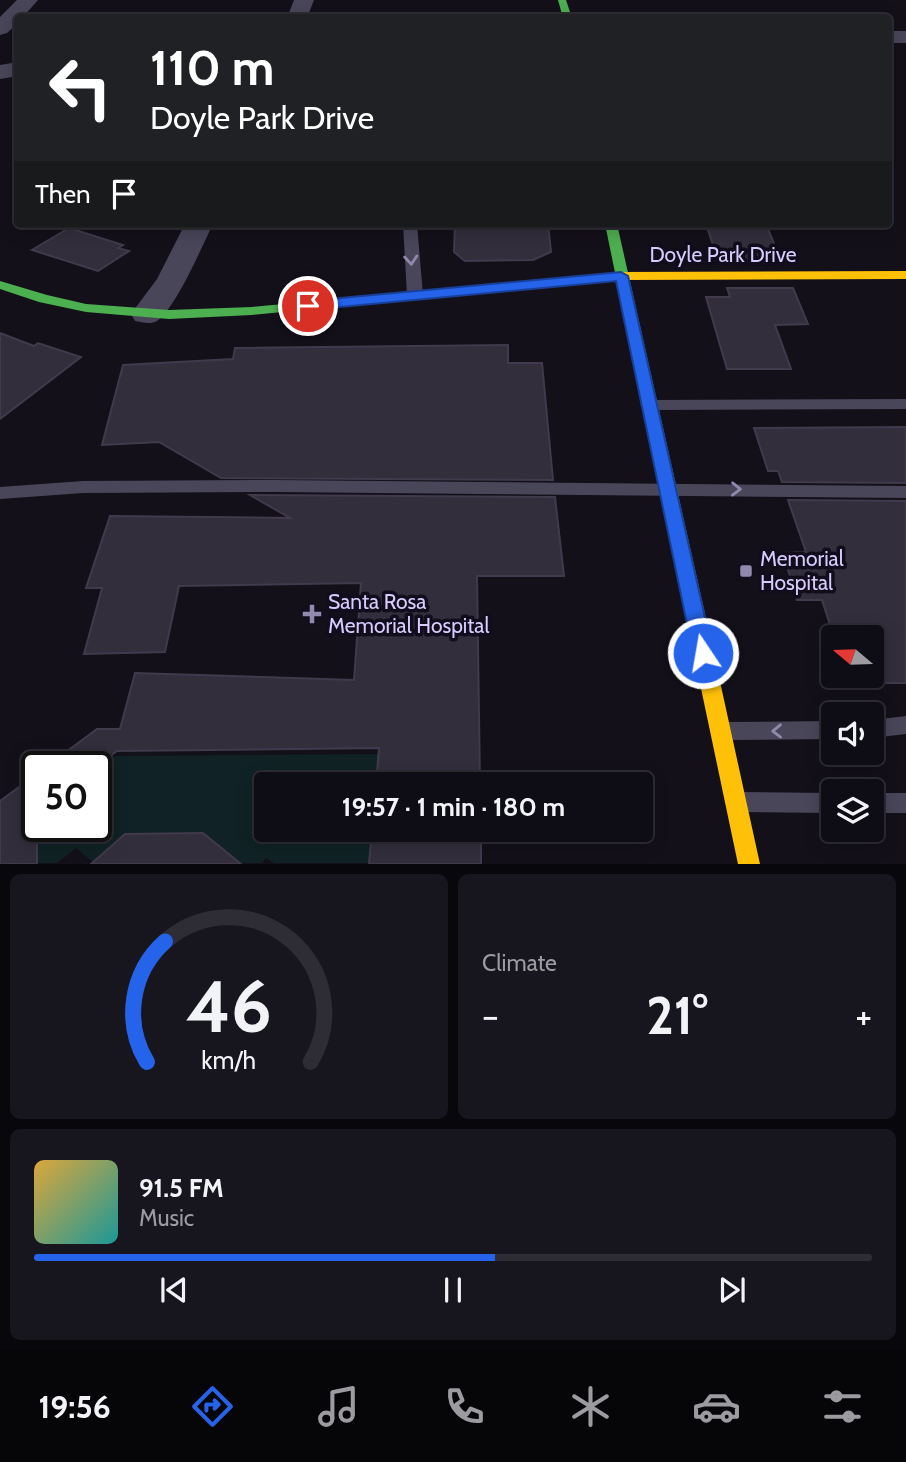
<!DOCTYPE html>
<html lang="en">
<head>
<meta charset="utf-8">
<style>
  :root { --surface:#0e0c14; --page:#17151d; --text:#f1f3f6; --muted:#9b9ba0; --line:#2e2c34; --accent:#2563eb }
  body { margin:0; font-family:Cabin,sans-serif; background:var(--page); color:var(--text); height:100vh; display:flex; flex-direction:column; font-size:26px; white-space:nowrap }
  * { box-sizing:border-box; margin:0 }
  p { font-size:23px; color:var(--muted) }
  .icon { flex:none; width:38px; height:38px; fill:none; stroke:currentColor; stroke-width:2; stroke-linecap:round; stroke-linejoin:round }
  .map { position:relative; height:864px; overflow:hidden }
  .details { display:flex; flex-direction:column; gap:10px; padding:10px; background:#08070b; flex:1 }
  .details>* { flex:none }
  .hud { position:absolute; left:14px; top:14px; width:878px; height:214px; border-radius:7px; box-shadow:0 4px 18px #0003,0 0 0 2px var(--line); background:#202124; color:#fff; overflow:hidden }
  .needle { width:46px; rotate:289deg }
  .controls { position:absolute; left:821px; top:625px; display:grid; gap:14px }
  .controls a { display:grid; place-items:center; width:63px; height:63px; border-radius:7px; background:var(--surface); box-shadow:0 4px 18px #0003,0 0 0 2px var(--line); font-size:35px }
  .speed { position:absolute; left:21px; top:751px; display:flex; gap:14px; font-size:35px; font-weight:700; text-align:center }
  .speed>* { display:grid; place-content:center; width:91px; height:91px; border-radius:50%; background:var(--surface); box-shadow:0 4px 18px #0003,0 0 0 2px var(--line); line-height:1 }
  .speed .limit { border:4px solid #111; border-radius:10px; background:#fff; color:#111 }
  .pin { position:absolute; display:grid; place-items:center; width:60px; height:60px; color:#fff; margin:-30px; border:4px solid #fff; border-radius:50%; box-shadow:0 2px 7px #0007 }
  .me { position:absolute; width:77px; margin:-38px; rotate:348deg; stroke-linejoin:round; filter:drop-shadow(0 0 5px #0008) }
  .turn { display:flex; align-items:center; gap:24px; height:147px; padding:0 21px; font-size:32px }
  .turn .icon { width:91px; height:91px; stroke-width:2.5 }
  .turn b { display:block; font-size:49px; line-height:60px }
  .then { display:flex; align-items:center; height:66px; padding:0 21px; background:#0003; gap:14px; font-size:26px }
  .big { font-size:52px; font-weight:700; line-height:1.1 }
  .details .widget { flex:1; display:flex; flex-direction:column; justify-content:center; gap:10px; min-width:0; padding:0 24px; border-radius:10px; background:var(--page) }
  .details .dial { align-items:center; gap:0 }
  .dial svg { height:182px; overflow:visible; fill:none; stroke:var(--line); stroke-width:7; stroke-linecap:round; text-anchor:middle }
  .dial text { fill:var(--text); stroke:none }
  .song { display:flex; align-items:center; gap:21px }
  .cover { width:84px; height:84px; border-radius:10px; background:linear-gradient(135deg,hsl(40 70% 55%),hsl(180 70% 35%)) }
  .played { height:7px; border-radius:4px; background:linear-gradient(90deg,var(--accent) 55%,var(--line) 55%) }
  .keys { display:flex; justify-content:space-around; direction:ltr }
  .heat { display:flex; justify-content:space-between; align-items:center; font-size:38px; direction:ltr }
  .details .tiles { flex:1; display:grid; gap:10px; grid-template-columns:1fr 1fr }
  .widget:last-child { grid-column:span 2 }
  .trip { position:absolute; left:254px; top:772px; width:399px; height:70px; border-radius:7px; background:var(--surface); box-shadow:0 4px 18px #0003,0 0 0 2px var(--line); font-weight:700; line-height:70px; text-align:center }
  .dock { display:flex; height:112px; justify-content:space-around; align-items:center; background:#060508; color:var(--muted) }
  .dock .icon { width:49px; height:49px }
  .dock .current { color:var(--accent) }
  .dock b { font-size:32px; color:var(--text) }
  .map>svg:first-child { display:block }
  .green { fill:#102225 }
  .building { fill:#322e3c; stroke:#413a4d; stroke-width:2 }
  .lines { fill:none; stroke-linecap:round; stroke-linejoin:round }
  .lane { fill:#49465a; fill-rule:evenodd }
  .street { fill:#49465a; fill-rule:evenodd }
  .fast { fill:#4caf50; fill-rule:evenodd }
  .slow { fill:#ffc107; fill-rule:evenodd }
  .oneway { stroke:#9089ab }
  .route { fill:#2563eb; stroke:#184099; stroke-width:2 }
  .poi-dot { fill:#928aad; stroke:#120d1d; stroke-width:2.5 }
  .labels { text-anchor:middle; stroke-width:7; stroke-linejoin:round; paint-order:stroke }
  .street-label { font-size:21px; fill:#d7ccfc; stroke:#120d1d }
  .poi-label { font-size:21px; fill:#d7ccfc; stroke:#120d1d; text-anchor:start }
</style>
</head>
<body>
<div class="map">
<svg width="906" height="864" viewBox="0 0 906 864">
  <rect width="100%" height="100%" fill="#13101a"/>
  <polygon class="green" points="378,754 376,784 266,784 266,830 372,830 369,863 274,863 266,858 262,863 241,863 203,833 125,834 93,862 76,848 57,863 0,863 0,842 37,826 96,826 96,771 116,756"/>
  <g class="building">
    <polygon points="455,224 548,224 551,252 533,260 465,261 454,252"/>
    <polygon points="706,224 766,224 782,263 719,263"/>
    <polygon points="69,228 123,245 118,248 129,251 98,271 32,250"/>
    <polygon points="727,288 793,288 808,324 775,325 791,369 727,369 706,297 730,297"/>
    <polygon points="0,333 34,346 38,343 81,357 0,419"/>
    <polygon points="508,345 508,363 542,363 553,480 221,478 159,442 102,445 123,365 233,359 235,348"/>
    <polygon points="906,427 906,483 782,482 778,471 768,471 754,428"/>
    <polygon points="250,495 555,497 564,576 477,576 480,784 376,784 379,748 117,751 97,766 47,766 97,729 120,729 135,673 354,680 361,583 179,586 165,652 84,654 102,588 86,588 110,516 290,518"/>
    <polygon points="788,500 906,501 906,683 850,683 847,676 872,676 872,637 834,637 822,600 797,600 783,553 806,552"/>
    <polygon points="37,774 37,864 0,864 0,801"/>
    <polygon points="372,830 481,830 481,864 369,864"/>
    <polygon points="203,833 241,864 91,864 125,834"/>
  </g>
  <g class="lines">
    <g class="lane">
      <polygon points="403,224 417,224 423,295 415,300 407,295"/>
      <polygon points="906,399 906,409 649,410 640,405 649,400"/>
      <polygon points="275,480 906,486 906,498 275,492 83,493 0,499 0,487 83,481"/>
      <polygon points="906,716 906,734 872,738 872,720"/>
      <polygon points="833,721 833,739 725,740 717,738 714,731 717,724 725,722"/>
      <polygon points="739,792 833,793 833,813 739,812 730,809 727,802 730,795"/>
      <rect x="872" y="793" width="34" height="20"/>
    </g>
    <g class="street">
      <polygon points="17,0 38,0 22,18 18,18 18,23 7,33 0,35 0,17"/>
      <polygon points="294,0 314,0 307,18 287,18"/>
      <rect x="889" y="31" width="17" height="12"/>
      <polygon points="18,62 18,76 0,79 0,65"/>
      <path d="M 185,224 L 213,224 C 202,246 176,308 157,321 C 150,325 142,322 135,321 L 131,314 L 157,279 Z"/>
    </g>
    <g class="fast">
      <polygon points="558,0 566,0 572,18 563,18"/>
      <polygon points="605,224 617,224 710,636 707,641 700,643 693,641 690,636"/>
      <polygon points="578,276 585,280 583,283 252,315 169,319 86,312 39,302 0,289 0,281 47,295 86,304 169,310 252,307"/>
    </g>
    <g class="slow">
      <polygon points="906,271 906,279 621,280 578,284 571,280 578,276 621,272"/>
      <polygon points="700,629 707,631 710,636 760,864 738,864 690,636 693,631"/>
    </g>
  </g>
  <defs><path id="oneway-chevron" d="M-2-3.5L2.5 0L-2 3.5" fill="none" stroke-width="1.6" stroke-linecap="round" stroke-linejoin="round" transform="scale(1.75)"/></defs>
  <g class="oneway">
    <use href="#oneway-chevron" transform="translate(411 260) rotate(85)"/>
    <use href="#oneway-chevron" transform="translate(736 489) rotate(1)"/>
    <use href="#oneway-chevron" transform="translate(777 731) rotate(179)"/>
  </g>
  <polygon class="route" points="621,272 628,276 713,653 703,660 693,653 616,281 308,310 301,306 308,301"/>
  <g class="poi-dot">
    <rect x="739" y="564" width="14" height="14" rx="3.5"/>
    <path d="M308.5 603.5h7v7h7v7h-7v7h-7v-7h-7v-7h7z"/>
  </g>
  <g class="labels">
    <g class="street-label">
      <text x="723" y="262">Doyle Park Drive</text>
    </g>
    <g class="poi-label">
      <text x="760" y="566">Memorial<tspan x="760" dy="24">Hospital</tspan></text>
      <text x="328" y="609">Santa Rosa<tspan x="328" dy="24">Memorial Hospital</tspan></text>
    </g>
  </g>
</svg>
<div class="controls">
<a><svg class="needle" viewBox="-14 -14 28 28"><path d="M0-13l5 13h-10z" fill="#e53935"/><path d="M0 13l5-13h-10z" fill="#9b9ba0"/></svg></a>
<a><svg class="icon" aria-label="sound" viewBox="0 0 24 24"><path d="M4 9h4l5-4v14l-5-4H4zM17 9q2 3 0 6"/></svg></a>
<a><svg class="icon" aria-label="layers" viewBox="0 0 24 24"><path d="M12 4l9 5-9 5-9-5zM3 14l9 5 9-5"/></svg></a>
</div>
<div class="speed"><div class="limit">50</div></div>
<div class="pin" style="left:308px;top:306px;background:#d93025"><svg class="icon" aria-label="arrive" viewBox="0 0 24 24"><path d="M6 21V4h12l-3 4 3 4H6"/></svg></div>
<svg class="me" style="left:703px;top:653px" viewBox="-20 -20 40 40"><circle r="17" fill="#2563eb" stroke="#fff" stroke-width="3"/><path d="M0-11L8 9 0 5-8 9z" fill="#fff"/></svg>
<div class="trip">19:57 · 1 min · 180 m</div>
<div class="hud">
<div class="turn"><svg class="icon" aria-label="left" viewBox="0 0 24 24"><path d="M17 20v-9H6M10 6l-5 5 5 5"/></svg><div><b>110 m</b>Doyle Park Drive</div></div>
<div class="then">Then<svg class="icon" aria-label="arrive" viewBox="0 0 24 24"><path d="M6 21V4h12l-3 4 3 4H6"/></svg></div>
</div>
</div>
<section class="details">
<div class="tiles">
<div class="widget dial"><svg viewBox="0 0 100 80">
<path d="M14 69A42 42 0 1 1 86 69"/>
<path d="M14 69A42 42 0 0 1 22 16" stroke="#2563eb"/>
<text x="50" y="56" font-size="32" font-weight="700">46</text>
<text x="50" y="72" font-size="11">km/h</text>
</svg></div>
<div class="widget"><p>Climate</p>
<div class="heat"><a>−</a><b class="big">21°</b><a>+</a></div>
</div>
<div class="widget">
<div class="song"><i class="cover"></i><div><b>91.5 FM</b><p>Music</p></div></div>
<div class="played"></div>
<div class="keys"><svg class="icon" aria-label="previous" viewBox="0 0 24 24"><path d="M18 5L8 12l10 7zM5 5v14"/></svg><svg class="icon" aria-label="pause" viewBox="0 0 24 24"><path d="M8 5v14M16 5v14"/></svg><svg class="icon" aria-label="next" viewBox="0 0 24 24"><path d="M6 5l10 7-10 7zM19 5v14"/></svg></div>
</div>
</div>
</section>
<nav class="dock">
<b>19:56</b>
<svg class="icon current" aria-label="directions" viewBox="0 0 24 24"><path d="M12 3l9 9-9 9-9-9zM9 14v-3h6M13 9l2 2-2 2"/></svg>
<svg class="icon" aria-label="music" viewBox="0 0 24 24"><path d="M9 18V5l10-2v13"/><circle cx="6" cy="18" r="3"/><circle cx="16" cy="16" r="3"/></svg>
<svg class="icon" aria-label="phone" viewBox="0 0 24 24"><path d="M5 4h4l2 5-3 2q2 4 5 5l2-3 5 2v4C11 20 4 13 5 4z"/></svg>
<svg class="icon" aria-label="climate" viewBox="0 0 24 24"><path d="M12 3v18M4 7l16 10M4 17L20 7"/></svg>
<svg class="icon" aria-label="car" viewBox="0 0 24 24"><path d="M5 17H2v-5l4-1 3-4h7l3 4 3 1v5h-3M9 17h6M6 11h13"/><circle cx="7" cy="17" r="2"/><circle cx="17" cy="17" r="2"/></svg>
<svg class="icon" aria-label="filters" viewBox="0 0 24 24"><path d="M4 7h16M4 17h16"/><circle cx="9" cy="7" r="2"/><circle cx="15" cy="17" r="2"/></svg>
</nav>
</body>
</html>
